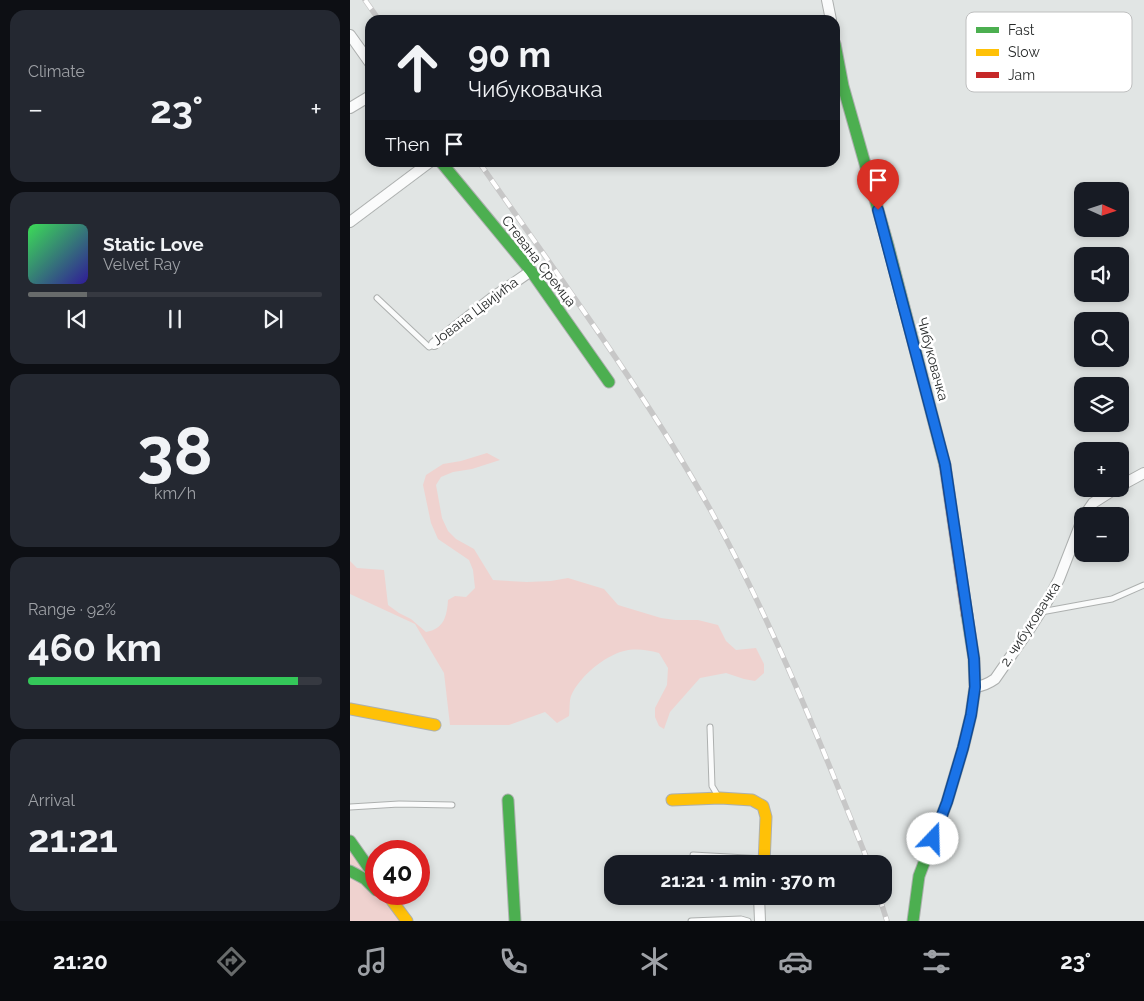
<!DOCTYPE html>
<html lang="en">
<head>
<meta charset="utf-8">
<style>
  :root { --surface:#171b24; --page:#242831; --text:#f1f3f6; --muted:#9ea1a6; --line:#363941; --accent:#686b6b }
  body { margin:0; font-family:Raleway,sans-serif; background:var(--page); color:var(--text); height:100vh; display:flex; flex-direction:column; font-size:19px; white-space:nowrap }
  * { box-sizing:border-box; margin:0 }
  p { font-size:16px; color:var(--muted) }
  .icon { flex:none; width:28px; height:28px; fill:none; stroke:currentColor; stroke-width:2; stroke-linecap:round; stroke-linejoin:round }
  .map { position:relative; flex:1; overflow:hidden }
  .drawer { display:flex; flex-direction:column; gap:10px; padding:10px; background:#0d0f14; width:350px }
  .drawer>* { flex:none }
  .guide { position:absolute; left:15px; top:15px; width:475px; height:152px; border-radius:15px; box-shadow:0 2px 8px #0003; background:#171b24; color:var(--text); overflow:hidden }
  .needle { width:32px; rotate:93deg }
  .controls { position:absolute; left:724px; top:182px; display:grid; gap:10px }
  .controls a { display:grid; place-items:center; width:55px; height:55px; border-radius:10px; background:var(--surface); box-shadow:0 2px 8px #0003; font-size:25px }
  .speed { position:absolute; left:15px; top:840px; display:flex; gap:10px; font-size:25px; font-weight:700; text-align:center }
  .speed>* { display:grid; place-content:center; width:65px; height:65px; border-radius:50%; background:var(--surface); box-shadow:0 2px 8px #0003; line-height:1 }
  .speed .limit { border:8px solid #d22; background:#fff; color:#111 }
  .pin { position:absolute; display:grid; place-items:center; width:42px; height:42px; color:#fff; margin:-51px -21px; border-radius:50% 50% 50% 0; rotate:-45deg; box-shadow:0 0 5px #0007 }
  .pin .icon { rotate:45deg }
  .me { position:absolute; width:55px; margin:-28px; rotate:21deg; stroke-linejoin:round; filter:drop-shadow(0 0 4px #0008) }
  .turn { display:flex; align-items:center; gap:18px; height:105px; padding:0 20px; font-size:22px }
  .turn .icon { width:65px; height:65px; stroke-width:2.5 }
  .turn b { display:block; font-size:35px; line-height:42px }
  .then { display:flex; align-items:center; height:48px; padding:0 20px; background:#0003; gap:10px; font-size:19px }
  .big { font-size:38px; font-weight:700; line-height:1.1 }
  .drawer .card { flex:1; display:flex; flex-direction:column; justify-content:center; gap:8px; min-width:0; padding:0 18px; border-radius:15px; background:var(--page) }
  .drawer .dial { align-items:center; gap:0 }
  .dial b { font-size:65px; line-height:1 }
  .song { display:flex; align-items:center; gap:15px }
  .cover { width:60px; height:60px; border-radius:8px; background:linear-gradient(135deg,hsl(130 70% 55%),hsl(250 70% 35%)) }
  .played { height:5px; border-radius:2px; background:linear-gradient(90deg,var(--accent) 20%,var(--line) 20%) }
  .keys { display:flex; justify-content:space-around; direction:ltr }
  .heat { display:flex; justify-content:space-between; align-items:center; font-size:28px; direction:ltr }
  .charge { height:8px; border-radius:4px; background:linear-gradient(90deg,#34c759 92%,var(--line) 0) }
  .trip { position:absolute; left:254px; top:855px; width:288px; height:50px; border-radius:15px; background:var(--surface); box-shadow:0 2px 8px #0003; font-weight:700; line-height:50px; text-align:center }
  .dock { display:flex; height:80px; justify-content:space-around; align-items:center; background:#090b0e; color:var(--muted) }
  .dock .icon { width:35px; height:35px }
  .dock .active { color:var(--accent) }
  .dock b { font-size:22px; color:var(--text) }
  main { display:flex; flex:1; min-height:0 }
  .map>svg:first-child { display:block }
  .green { fill:#efd2cf }
  .lines { fill:none; stroke-linecap:round; stroke-linejoin:round }
  .lane-casing { stroke:#adb0af; stroke-width:7 }
  .street-casing { stroke:#adb0af; stroke-width:12 }
  .fast-casing { stroke:#adb0af; stroke-width:13 }
  .slow-casing { stroke:#adb0af; stroke-width:13 }
  .jam-casing { stroke:#adb0af; stroke-width:13 }
  .lane { stroke:#fafbfb; stroke-width:5 }
  .street { stroke:#fafbfb; stroke-width:10 }
  .fast { stroke:#4caf50; stroke-width:11 }
  .slow { stroke:#ffc107; stroke-width:11 }
  .jam { stroke:#c62828; stroke-width:11 }
  .rail-casing { stroke:#c7c7c7; stroke-width:5.5 }
  .rail { stroke:#fff; stroke-width:4; stroke-dasharray:11; stroke-linecap:butt }
  .route-casing { stroke:#114b97; stroke-width:12 }
  .route { stroke:#1a73e8; stroke-width:9 }
  .labels { text-anchor:middle; stroke-width:5; stroke-linejoin:round; paint-order:stroke }
  .street-label { font-size:14px; fill:#272a2a; stroke:#fff }
  .key { fill:#fff; stroke:#bebfbf; stroke-width:1 }
  .key-label { font-size:14px; fill:#272a2a }
</style>
</head>
<body>
<main>
<section class="drawer">
<div class="card"><p>Climate</p>
<div class="heat"><a>−</a><b class="big">23°</b><a>+</a></div>
</div>
<div class="card">
<div class="song"><i class="cover"></i><div><b>Static Love</b><p>Velvet Ray</p></div></div>
<div class="played"></div>
<div class="keys"><svg class="icon" aria-label="previous" viewBox="0 0 24 24"><path d="M18 5L8 12l10 7zM5 5v14"/></svg><svg class="icon" aria-label="pause" viewBox="0 0 24 24"><path d="M8 5v14M16 5v14"/></svg><svg class="icon" aria-label="next" viewBox="0 0 24 24"><path d="M6 5l10 7-10 7zM19 5v14"/></svg></div>
</div>
<div class="card dial"><b>38</b><p>km/h</p></div>
<div class="card"><p>Range · 92%</p><b class="big">460 km</b><div class="charge"></div></div>
<div class="card"><p>Arrival</p><b class="big">21:21</b></div>
</section>
<div class="map">
<svg width="794" height="921" viewBox="0 0 794 921">
  <rect width="100%" height="100%" fill="#e1e5e4"/>
  <g class="green">
    <path d="M 137,453 L 150,460 L 122,469 L 103,472 L 91,477 L 86,485 L 92,518 L 98,531 L 106,539 L 124,549 L 143,580 L 177,582 L 201,581 L 218,578 L 254,589 L 268,605 L 311,618 L 325,620 L 348,620 L 368,625 L 376,641 L 386,650 L 406,648 L 414,664 L 414,673 L 405,681 L 394,679 L 376,673 L 350,678 L 320,712 L 314,729 L 309,726 L 305,717 L 305,708 L 317,685 L 318,668 L 309,653 C 297,650 286,648 274,651 C 254,656 229,677 221,696 C 219,702 220,710 219,716 L 207,723 L 195,712 L 159,725 L 100,725 L 94,673 L 65,624 L 0,594 L 0,561 L 7,568 L 34,570 L 38,605 L 49,613 L 61,619 L 76,632 C 94,629 97,616 98,600 L 105,596 L 116,597 L 125,588 L 123,570 L 119,560 L 88,539 L 81,523 L 73,485 L 76,475 L 93,464 L 111,461 Z"/>
    <polygon points="0,841 57,921 0,921"/>
  </g>
  <g class="lines">
    <g class="lane-casing">
      <g id="lane">
        <polyline points="27,298 79,347 84,344"/>
        <polyline points="691,612 762,599 794,585"/>
        <polyline points="360,727 362,786 368,796"/>
        <polyline points="0,807 49,804 102,805"/>
        <polyline points="343,855 414,859"/>
        <polyline points="341,921 391,919 398,921"/>
      </g>
    </g>
    <g class="street-casing">
      <g id="street">
        <polyline points="477,0 481,20"/>
        <polyline points="0,35 20,63"/>
        <polyline points="0,108 20,96"/>
        <polyline points="0,222 80,162"/>
        <polyline points="84,344 142,298 181,271"/>
        <polyline points="770,486 794,473"/>
        <polyline points="734,516 743,503 765,489"/>
        <path d="M 625,687 C 633,686 638,684 645,679 L 679,630 L 698,600 L 709,579 L 732,520"/>
        <polyline points="409,896 410,921"/>
      </g>
    </g>
    <g class="fast-casing">
      <g id="fast">
        <polyline points="485,44 493,86 538,245 595,465"/>
        <polyline points="91,162 181,271 259,382"/>
        <polyline points="158,800 165,921"/>
        <polyline points="0,841 26,878"/>
        <polyline points="0,871 15,879 26,890"/>
        <polyline points="563,921 569,876 597,802 613,748 621,715 625,687 624,659 617,615"/>
      </g>
    </g>
    <g class="slow-casing">
      <g id="slow">
        <polyline points="0,709 85,725"/>
        <polyline points="322,800 370,798 402,800 413,806 416,817 414,864"/>
        <polyline points="37,894 57,921"/>
      </g>
    </g>
    <g class="jam-casing">
      <polyline id="jam" points="595,465 617,615"/>
    </g>
    <use href="#lane" class="lane"/>
    <use href="#street" class="street"/>
    <use href="#fast" class="fast"/>
    <use href="#slow" class="slow"/>
    <use href="#jam" class="jam"/>
    <g class="rail-casing">
      <g id="rail">
        <polyline points="15,0 29,20"/>
        <path d="M 129,162 C 208,276 293,389 360,509 C 423,623 471,744 519,864"/>
        <polyline points="529,896 537,921"/>
      </g>
    </g>
    <use href="#rail" class="rail"/>
  </g>
  <g class="lines">
    <g class="route-casing">
      <polyline id="route" points="528,210 595,464 624,659 625,687 621,715 613,748 597,802 583,839"/>
    </g>
    <use href="#route" class="route"/>
  </g>
  <g class="labels">
    <g class="street-label">
      <text transform="translate(189 261) rotate(52)" y="5">Стевана Сремца</text>
      <text transform="translate(125 311) rotate(-37)" y="5">Јована Цвијића</text>
      <text transform="translate(583 359) rotate(75)" y="5">Чибуковачка</text>
      <text transform="translate(680 624) rotate(-57)" y="5">2. чибуковачка</text>
    </g>
  </g>
  <rect x="616" y="12" width="166" height="80" rx="8" class="key"/>
  <rect x="626" y="27" width="23" height="6" fill="#4caf50"/>
  <rect x="626" y="49" width="23" height="7" fill="#ffc107"/>
  <rect x="626" y="72" width="23" height="6" fill="#c62828"/>
  <g class="key-label">
    <text x="658" y="35">Fast</text>
    <text x="658" y="57">Slow</text>
    <text x="658" y="80">Jam</text>
  </g>
</svg>
<div class="controls">
<a><svg class="needle" viewBox="-14 -14 28 28"><path d="M0-13l5 13h-10z" fill="#e53935"/><path d="M0 13l5-13h-10z" fill="#9ea1a6"/></svg></a>
<a><svg class="icon" aria-label="sound" viewBox="0 0 24 24"><path d="M4 9h4l5-4v14l-5-4H4zM17 9q2 3 0 6"/></svg></a>
<a><svg class="icon" aria-label="search" viewBox="0 0 24 24"><circle cx="10" cy="10" r="6"/><path d="M15 15l6 6"/></svg></a>
<a><svg class="icon" aria-label="layers" viewBox="0 0 24 24"><path d="M12 4l9 5-9 5-9-5zM3 14l9 5 9-5"/></svg></a>
<a>+</a>
<a>−</a>
</div>
<div class="speed"><div class="limit">40</div></div>
<div class="pin" style="left:528px;top:210px;background:#d93025"><svg class="icon" aria-label="arrive" viewBox="0 0 24 24"><path d="M6 21V4h12l-3 4 3 4H6"/></svg></div>
<svg class="me" style="left:583px;top:839px" viewBox="-20 -20 40 40"><circle r="19" fill="#fff"/><path d="M0-13L10 11 0 6-10 11z" fill="#1a73e8"/></svg>
<div class="trip">21:21 · 1 min · 370 m</div>
<div class="guide">
<div class="turn"><svg class="icon" aria-label="ahead" viewBox="0 0 24 24"><path d="M12 20V5M6 11l6-6 6 6"/></svg><div><b>90 m</b>Чибуковачка</div></div>
<div class="then">Then<svg class="icon" aria-label="arrive" viewBox="0 0 24 24"><path d="M6 21V4h12l-3 4 3 4H6"/></svg></div>
</div>
</div>
</main>
<nav class="dock">
<b>21:20</b>
<svg class="icon active" aria-label="directions" viewBox="0 0 24 24"><path d="M12 3l9 9-9 9-9-9zM9 14v-3h6M13 9l2 2-2 2"/></svg>
<svg class="icon" aria-label="music" viewBox="0 0 24 24"><path d="M9 18V5l10-2v13"/><circle cx="6" cy="18" r="3"/><circle cx="16" cy="16" r="3"/></svg>
<svg class="icon" aria-label="phone" viewBox="0 0 24 24"><path d="M5 4h4l2 5-3 2q2 4 5 5l2-3 5 2v4C11 20 4 13 5 4z"/></svg>
<svg class="icon" aria-label="climate" viewBox="0 0 24 24"><path d="M12 3v18M4 7l16 10M4 17L20 7"/></svg>
<svg class="icon" aria-label="car" viewBox="0 0 24 24"><path d="M5 17H2v-5l4-1 3-4h7l3 4 3 1v5h-3M9 17h6M6 11h13"/><circle cx="7" cy="17" r="2"/><circle cx="17" cy="17" r="2"/></svg>
<svg class="icon" aria-label="filters" viewBox="0 0 24 24"><path d="M4 7h16M4 17h16"/><circle cx="9" cy="7" r="2"/><circle cx="15" cy="17" r="2"/></svg>
<b>23°</b>
</nav>
</body>
</html>
